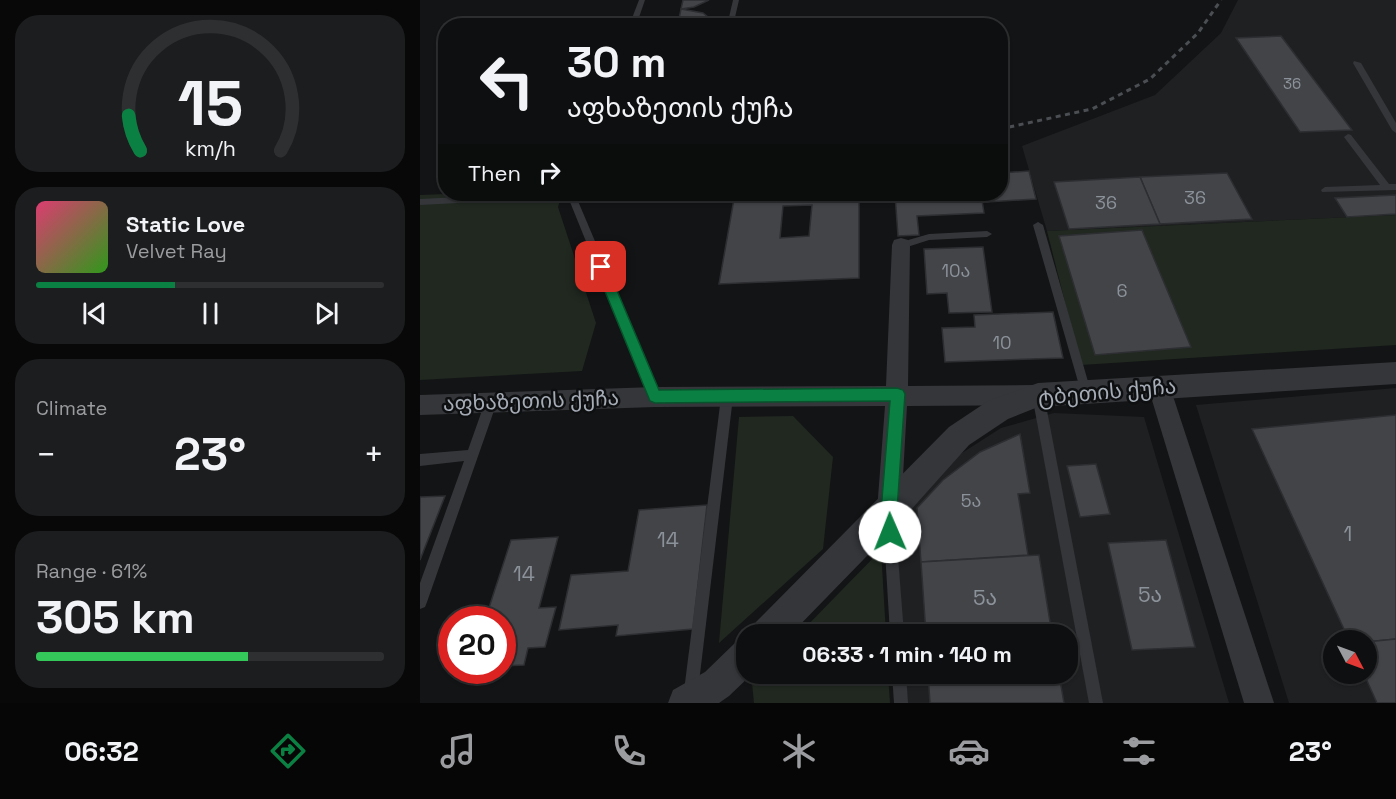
<!DOCTYPE html>
<html lang="en">
<head>
<meta charset="utf-8">
<style>
  :root { --surface:#0e0f10; --page:#1c1d1e; --text:#f1f3f6; --muted:#9b9c9f; --line:#2e2f30; --accent:#0b8043 }
  body { margin:0; font-family:"Space Grotesk","Noto Sans Georgian",sans-serif; background:var(--page); color:var(--text); height:100vh; display:flex; flex-direction:column; font-size:22px; white-space:nowrap }
  * { box-sizing:border-box; margin:0 }
  p { font-size:20px; color:var(--muted) }
  .icon { flex:none; width:33px; height:33px; fill:none; stroke:currentColor; stroke-width:2; stroke-linecap:round; stroke-linejoin:round }
  .map { position:relative; flex:1; overflow:hidden }
  .sheet { display:flex; flex-direction:column; gap:15px; padding:15px; background:#080809; width:420px }
  .sheet>* { flex:none }
  .guide { position:absolute; left:18px; top:18px; width:570px; height:183px; border-radius:24px; box-shadow:0 2px 4px #0004,0 0 0 2px var(--line); background:#0e0f10; color:var(--text); overflow:hidden }
  .needle { width:39px; rotate:131deg }
  .controls { position:absolute; left:903px; top:630px; display:grid; gap:12px }
  .controls a { display:grid; place-items:center; width:54px; height:54px; border-radius:50%; background:var(--surface); box-shadow:0 2px 4px #0004,0 0 0 2px var(--line); font-size:30px }
  .speed { position:absolute; left:18px; top:606px; display:flex; gap:12px; font-size:30px; font-weight:700; text-align:center }
  .speed>* { display:grid; place-content:center; width:78px; height:78px; border-radius:50%; background:var(--surface); box-shadow:0 2px 4px #0004,0 0 0 2px var(--line); line-height:1 }
  .speed .limit { border:9px solid #d22; background:#fff; color:#111 }
  .pin { position:absolute; display:grid; place-items:center; width:51px; height:51px; color:#fff; margin:-26px; border-radius:12px; box-shadow:0 3px 9px #0006 }
  .me { position:absolute; width:66px; margin:-33px; rotate:359deg; stroke-linejoin:round; filter:drop-shadow(0 0 4px #0008) }
  .turn { display:flex; align-items:center; gap:21px; height:126px; padding:0 30px; font-size:27px }
  .turn .icon { width:78px; height:78px; stroke-width:2.5 }
  .turn b { display:block; font-size:42px; line-height:51px }
  .then { display:flex; align-items:center; height:57px; padding:0 30px; background:#0003; gap:12px; font-size:22px }
  .big { font-size:45px; font-weight:700; line-height:1.1 }
  .sheet .tile { flex:1; display:flex; flex-direction:column; justify-content:center; gap:9px; min-width:0; padding:0 21px; border-radius:24px; background:var(--page) }
  .sheet .dial { align-items:center; gap:0 }
  .dial svg { height:156px; overflow:visible; fill:none; stroke:var(--line); stroke-width:7; stroke-linecap:round; text-anchor:middle }
  .dial text { fill:var(--text); stroke:none }
  .song { display:flex; align-items:center; gap:18px }
  .cover { width:72px; height:72px; border-radius:9px; background:linear-gradient(135deg,hsl(340 70% 55%),hsl(110 70% 35%)) }
  .played { height:6px; border-radius:3px; background:linear-gradient(90deg,var(--accent) 40%,var(--line) 40%) }
  .keys { display:flex; justify-content:space-around; direction:ltr }
  .heat { display:flex; justify-content:space-between; align-items:center; font-size:33px; direction:ltr }
  .charge { height:9px; border-radius:4px; background:linear-gradient(90deg,#34c759 61%,var(--line) 0) }
  .trip { position:absolute; left:316px; top:624px; width:342px; height:60px; border-radius:24px; background:var(--surface); box-shadow:0 2px 4px #0004,0 0 0 2px var(--line); font-weight:700; line-height:60px; text-align:center }
  .menu { display:flex; height:96px; justify-content:space-around; align-items:center; background:#060606; color:var(--muted) }
  .menu .icon { width:42px; height:42px }
  .menu .on { color:var(--accent) }
  .menu b { font-size:27px; color:var(--text) }
  main { display:flex; flex:1; min-height:0 }
  .map>svg:first-child { display:block }
  .built { fill:#1f2022; fill-rule:evenodd }
  .green { fill:#202820 }
  .building { fill:#424448; stroke:#2d2e31; stroke-width:1.5; fill-rule:evenodd }
  .lines { fill:none; stroke-linecap:round; stroke-linejoin:round }
  .service { fill:#34363a; fill-rule:evenodd }
  .minor { fill:#34363a; fill-rule:evenodd }
  .tertiary { fill:#34363a; fill-rule:evenodd }
  .rail { stroke:#4b4e53; stroke-width:3; stroke-dasharray:5 4.5; stroke-linecap:butt }
  .route { fill:#0b8043; stroke:#07532c; stroke-width:1.5 }
  .labels { text-anchor:middle; stroke-width:5; stroke-linejoin:round; paint-order:stroke }
  .far-number-label { font-size:15px; fill:#8c929a }
  .number-label { font-size:18px; fill:#8c929a }
  .street-label { font-size:21px; fill:#a5acb6; stroke:#0e0f10 }
  .near-number-label { font-size:21px; fill:#8c929a }
</style>
</head>
<body>
<main>
<section class="sheet">
<div class="tile dial"><svg viewBox="0 0 100 80">
<path d="M14 69A42 42 0 1 1 86 69"/>
<path d="M14 69A42 42 0 0 1 8 51" stroke="#0b8043"/>
<text x="50" y="56" font-size="32" font-weight="700">15</text>
<text x="50" y="72" font-size="11">km/h</text>
</svg></div>
<div class="tile">
<div class="song"><i class="cover"></i><div><b>Static Love</b><p>Velvet Ray</p></div></div>
<div class="played"></div>
<div class="keys"><svg class="icon" aria-label="previous" viewBox="0 0 24 24"><path d="M18 5L8 12l10 7zM5 5v14"/></svg><svg class="icon" aria-label="pause" viewBox="0 0 24 24"><path d="M8 5v14M16 5v14"/></svg><svg class="icon" aria-label="next" viewBox="0 0 24 24"><path d="M6 5l10 7-10 7zM19 5v14"/></svg></div>
</div>
<div class="tile"><p>Climate</p>
<div class="heat"><a>−</a><b class="big">23°</b><a>+</a></div>
</div>
<div class="tile"><p>Range · 61%</p><b class="big">305 km</b><div class="charge"></div></div>
</section>
<div class="map">
<svg width="976" height="703" viewBox="0 0 976 703">
  <rect width="100%" height="100%" fill="#131415"/>
  <g class="built">
    <polygon points="818,0 976,0 976,215 627,231 602,146 735,95 801,33"/>
    <path d="M 976,388 L 976,703 L 869,703 L 776,405 ZM 914,640 L 946,640 L 946,674 L 914,674 Z"/>
    <polygon points="634,413 724,417 809,703 486,703 484,674 648,674 648,634 482,634 475,519 528,462 581,428"/>
  </g>
  <g class="green">
    <polygon points="26,194 142,194 138,207 176,323 162,371 0,380 0,195"/>
    <polygon points="976,215 976,345 661,365 627,231"/>
    <polygon points="373,416 413,457 403,549 299,643 319,417"/>
    <polygon points="461,550 466,634 379,634"/>
    <polygon points="341,674 468,674 470,703 334,703 332,683"/>
  </g>
  <g class="building">
    <polygon points="263,0 289,0 274,7 261,9"/>
    <polygon points="261,9 283,13 289,18 291,25 273,26 270,21 259,19"/>
    <polygon points="861,36 932,130 880,132 816,38"/>
    <polygon points="609,171 616,199 567,202 565,194 580,194 580,173"/>
    <polygon points="807,173 832,219 740,224 720,177"/>
    <polygon points="720,177 740,224 649,229 634,182"/>
    <path d="M 439,194 L 439,278 L 299,284 L 314,199 ZM 392,205 L 389,236 L 360,238 L 363,206 Z"/>
    <polygon points="475,194 561,194 564,213 497,216 499,235 478,236"/>
    <polygon points="976,195 976,214 927,217 915,198"/>
    <polygon points="722,230 771,347 675,355 639,236"/>
    <polygon points="563,247 572,312 529,313 527,293 507,294 504,249"/>
    <polygon points="633,312 643,358 525,362 522,328 555,327 554,315"/>
    <polygon points="976,415 976,639 946,642 929,640 832,429"/>
    <polygon points="600,434 610,493 598,494 608,555 501,562 497,508 523,480 560,452"/>
    <polygon points="676,464 690,514 660,517 647,466"/>
    <polygon points="25,496 0,560 0,497"/>
    <polygon points="287,505 273,629 196,636 198,625 139,630 151,575 208,571 219,510"/>
    <polygon points="138,537 119,608 136,607 125,647 108,648 104,665 82,666 82,620 65,620 91,540"/>
    <polygon points="746,540 775,647 712,650 688,543"/>
    <polygon points="619,555 632,634 506,634 501,562"/>
    <polygon points="976,639 976,703 957,703 944,674 946,674 946,642"/>
    <polygon points="508,674 639,674 644,703 510,703"/>
  </g>
  <g class="lines">
    <g class="service">
      <polygon points="219,0 225,0 216,26 209,26"/>
      <polygon points="313,0 319,0 313,26 307,26"/>
      <polygon points="934,61 941,63 976,123 976,133 972,130 933,63"/>
      <polygon points="928,134 931,135 969,184 976,184 976,190 902,192 901,190 905,187 960,185 924,137"/>
      <polygon points="101,194 155,194 241,397 239,401 235,402 231,401 229,397 148,197 0,205 0,199"/>
      <polygon points="618,222 623,225 671,392 670,395 666,397 662,395 661,392 613,225"/>
      <polygon points="567,231 572,234 567,237 509,240 481,249 476,245 478,243 509,234"/>
      <polygon points="618,390 622,392 624,395 683,703 669,703 612,395 614,392"/>
      <polygon points="307,392 311,393 313,397 278,691 276,696 271,698 266,696 264,691 301,397 303,393"/>
      <polygon points="71,397 75,398 77,402 7,602 5,607 0,609 0,583 44,461 0,466 0,454 48,450 65,402 67,398"/>
      <polygon points="469,512 473,514 475,518 484,634 470,634 463,518 465,514"/>
      <polygon points="472,674 486,674 488,703 474,703"/>
    </g>
    <g class="minor">
      <polygon points="481,238 488,240 490,245 488,386 614,385 622,388 625,395 622,402 614,405 487,406 481,511 478,520 469,523 460,520 457,511 465,406 235,407 0,415 0,395 235,387 466,386 472,245 474,240"/>
      <polygon points="739,377 747,380 750,387 854,703 824,703 728,387 731,380"/>
    </g>
    <g class="tertiary">
      <polygon points="976,362 976,384 618,407 588,419 549,445 480,522 371,634 331,634 336,622 529,427 568,401 618,383"/>
      <polygon points="327,638 327,674 332,674 309,696 299,703 248,703 253,690 285,672 315,643"/>
    </g>
    <polyline class="rail" points="580,129 672,109 730,79 778,33 801,0"/>
  </g>
  <polygon class="route" points="181,263 187,267 239,390 477,388 483,390 485,394 477,511 478,532 476,538 470,540 464,538 461,511 470,401 235,403 230,401 175,267"/>
  <g class="labels">
    <g class="far-number-label">
      <text x="872" y="89">36</text>
    </g>
    <g class="number-label">
      <text x="775" y="204">36</text>
      <text x="686" y="209">36</text>
      <text x="536" y="277">10ა</text>
      <text x="702" y="297">6</text>
      <text x="582" y="349">10</text>
      <text x="551" y="507">5ა</text>
    </g>
    <g class="street-label">
      <text transform="translate(687 392) rotate(-5)" y="7">ტბეთის ქუჩა</text>
      <text transform="translate(111 401) rotate(-2)" y="7">აფხაზეთის ქუჩა</text>
    </g>
    <g class="near-number-label">
      <text x="928" y="541">1</text>
      <text x="248" y="547">14</text>
      <text x="104" y="581">14</text>
      <text x="730" y="602">5ა</text>
      <text x="565" y="605">5ა</text>
    </g>
  </g>
</svg>
<div class="controls">
<a><svg class="needle" viewBox="-14 -14 28 28"><path d="M0-13l5 13h-10z" fill="#e53935"/><path d="M0 13l5-13h-10z" fill="#9b9c9f"/></svg></a>
</div>
<div class="speed"><div class="limit">20</div></div>
<div class="pin" style="left:181px;top:267px;background:#d93025"><svg class="icon" aria-label="arrive" viewBox="0 0 24 24"><path d="M6 21V4h12l-3 4 3 4H6"/></svg></div>
<svg class="me" style="left:470px;top:532px" viewBox="-20 -20 40 40"><circle r="19" fill="#fff"/><path d="M0-13L10 11 0 6-10 11z" fill="#0b8043"/></svg>
<div class="trip">06:33 · 1 min · 140 m</div>
<div class="guide">
<div class="turn"><svg class="icon" aria-label="left" viewBox="0 0 24 24"><path d="M17 20v-9H6M10 6l-5 5 5 5"/></svg><div><b>30 m</b>აფხაზეთის ქუჩა</div></div>
<div class="then">Then<svg class="icon" aria-label="right" viewBox="0 0 24 24"><path d="M7 20v-9h11M14 6l5 5-5 5"/></svg></div>
</div>
</div>
</main>
<nav class="menu">
<b>06:32</b>
<svg class="icon on" aria-label="directions" viewBox="0 0 24 24"><path d="M12 3l9 9-9 9-9-9zM9 14v-3h6M13 9l2 2-2 2"/></svg>
<svg class="icon" aria-label="music" viewBox="0 0 24 24"><path d="M9 18V5l10-2v13"/><circle cx="6" cy="18" r="3"/><circle cx="16" cy="16" r="3"/></svg>
<svg class="icon" aria-label="phone" viewBox="0 0 24 24"><path d="M5 4h4l2 5-3 2q2 4 5 5l2-3 5 2v4C11 20 4 13 5 4z"/></svg>
<svg class="icon" aria-label="climate" viewBox="0 0 24 24"><path d="M12 3v18M4 7l16 10M4 17L20 7"/></svg>
<svg class="icon" aria-label="car" viewBox="0 0 24 24"><path d="M5 17H2v-5l4-1 3-4h7l3 4 3 1v5h-3M9 17h6M6 11h13"/><circle cx="7" cy="17" r="2"/><circle cx="17" cy="17" r="2"/></svg>
<svg class="icon" aria-label="filters" viewBox="0 0 24 24"><path d="M4 7h16M4 17h16"/><circle cx="9" cy="7" r="2"/><circle cx="15" cy="17" r="2"/></svg>
<b>23°</b>
</nav>
</body>
</html>
